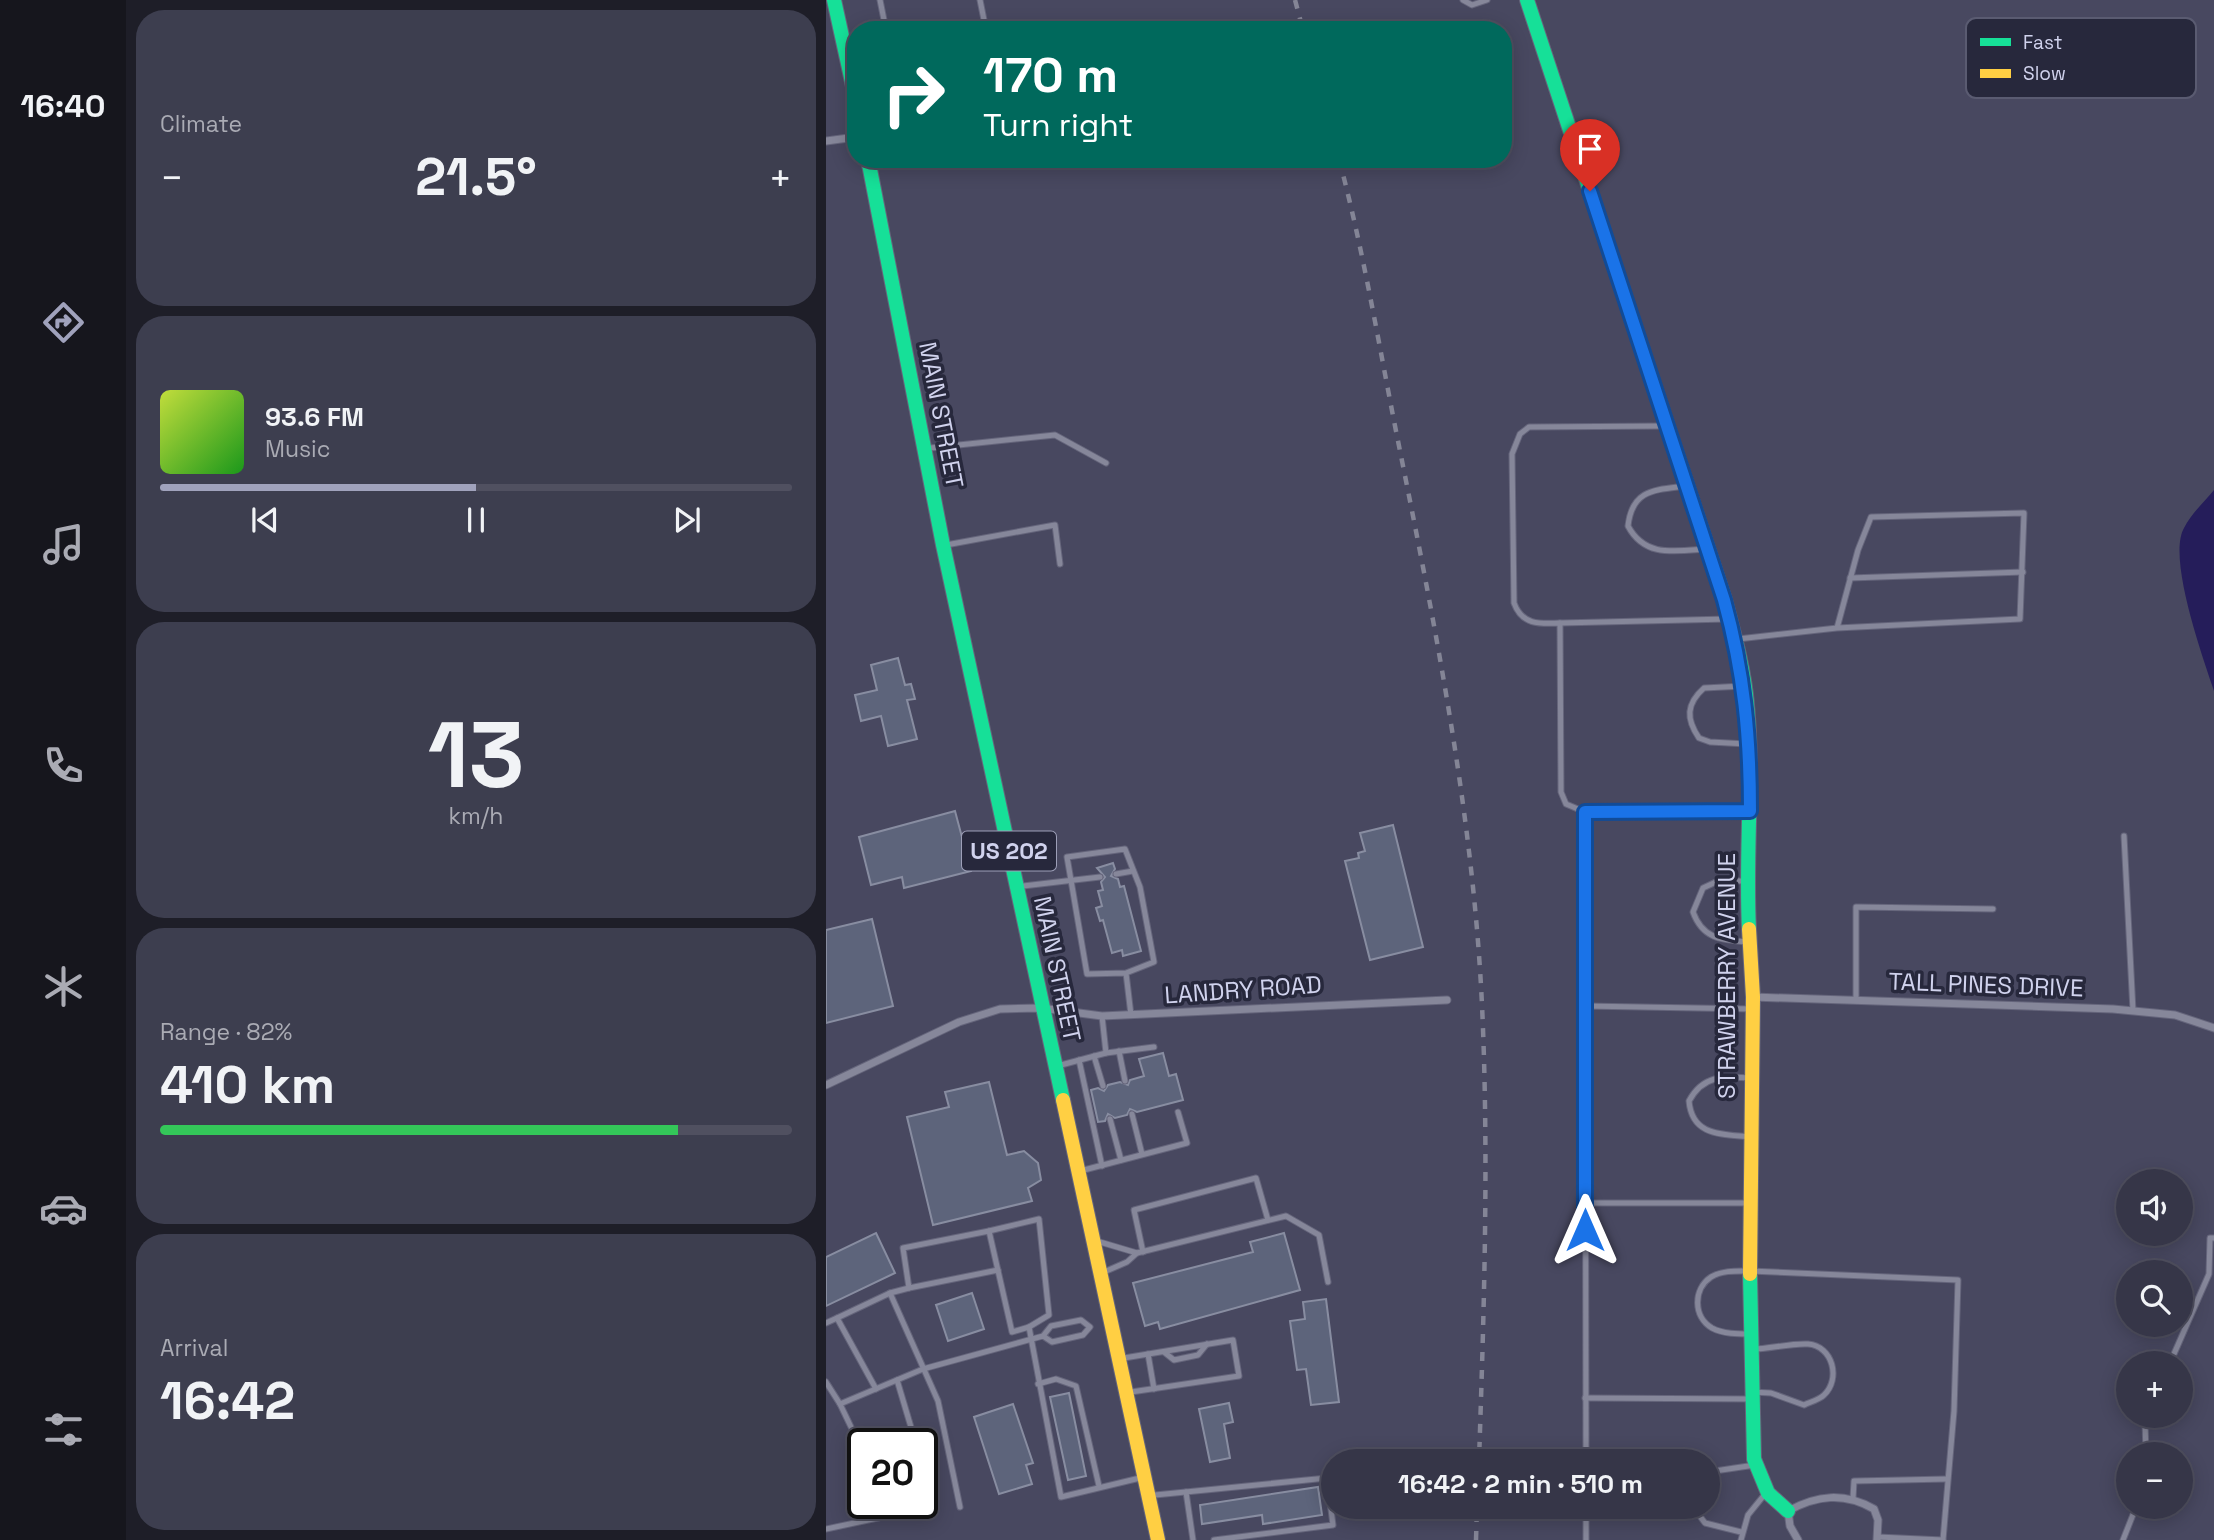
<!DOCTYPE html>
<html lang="en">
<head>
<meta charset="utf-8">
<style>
  :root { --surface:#363648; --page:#3d3e4f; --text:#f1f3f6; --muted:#aaabb4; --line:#505060; --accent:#a0a2bc }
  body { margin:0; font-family:"Space Grotesk",sans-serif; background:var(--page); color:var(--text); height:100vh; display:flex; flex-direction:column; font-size:26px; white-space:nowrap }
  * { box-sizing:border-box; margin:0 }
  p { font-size:23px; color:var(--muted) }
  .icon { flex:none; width:38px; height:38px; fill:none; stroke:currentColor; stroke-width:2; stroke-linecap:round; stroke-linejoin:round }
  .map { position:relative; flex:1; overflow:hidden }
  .details { display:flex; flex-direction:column; gap:10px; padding:10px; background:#1e1e28; width:700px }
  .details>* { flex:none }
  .top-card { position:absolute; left:21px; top:21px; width:665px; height:147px; border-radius:28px; box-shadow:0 4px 18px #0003,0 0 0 2px var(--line); background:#00695c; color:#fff; overflow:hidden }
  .fabs { position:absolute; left:1290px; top:1169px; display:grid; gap:14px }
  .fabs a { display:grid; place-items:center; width:77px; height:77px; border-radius:50%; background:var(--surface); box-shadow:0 4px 18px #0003,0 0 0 2px var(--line); font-size:35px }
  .speed { position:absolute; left:21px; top:1428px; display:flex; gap:14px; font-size:35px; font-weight:700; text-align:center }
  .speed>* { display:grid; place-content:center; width:91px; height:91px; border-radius:50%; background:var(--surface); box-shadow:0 4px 18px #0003,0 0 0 2px var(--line); line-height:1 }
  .speed .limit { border:4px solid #111; border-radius:10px; background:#fff; color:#111 }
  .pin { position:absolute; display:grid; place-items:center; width:60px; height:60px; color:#fff; margin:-72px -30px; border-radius:50% 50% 50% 0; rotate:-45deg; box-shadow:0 0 7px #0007 }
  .pin .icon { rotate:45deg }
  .me { position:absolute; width:77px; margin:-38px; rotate:0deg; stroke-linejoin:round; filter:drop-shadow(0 0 5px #0008) }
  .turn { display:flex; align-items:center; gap:24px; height:147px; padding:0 21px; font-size:32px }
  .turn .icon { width:91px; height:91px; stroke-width:2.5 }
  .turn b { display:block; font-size:49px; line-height:60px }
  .big { font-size:52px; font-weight:700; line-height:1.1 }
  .details .tile { flex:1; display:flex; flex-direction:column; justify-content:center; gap:10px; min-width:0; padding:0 24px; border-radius:28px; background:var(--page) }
  .details .dial { align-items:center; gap:0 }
  .dial b { font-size:91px; line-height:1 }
  .song { display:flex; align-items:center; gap:21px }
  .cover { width:84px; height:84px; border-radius:10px; background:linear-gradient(135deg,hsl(70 70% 55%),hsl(120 70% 35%)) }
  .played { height:7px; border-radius:4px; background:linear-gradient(90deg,var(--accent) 50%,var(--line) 50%) }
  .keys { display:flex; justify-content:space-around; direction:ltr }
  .heat { display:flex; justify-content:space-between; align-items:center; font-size:38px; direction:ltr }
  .charge { height:10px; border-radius:5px; background:linear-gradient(90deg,#34c759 82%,var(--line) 0) }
  .trip { position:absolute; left:495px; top:1449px; width:399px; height:70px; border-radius:35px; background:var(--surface); box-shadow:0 4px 18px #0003,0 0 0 2px var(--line); font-weight:700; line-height:70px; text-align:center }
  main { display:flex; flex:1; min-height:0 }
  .tabs { display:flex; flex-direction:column; width:126px; justify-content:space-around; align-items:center; background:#16161d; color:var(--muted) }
  .tabs .icon { width:49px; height:49px }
  .tabs .on { color:var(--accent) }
  .tabs b { font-size:32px; color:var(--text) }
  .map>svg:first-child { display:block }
  .water { fill:#251d5a }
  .building { fill:#5d647b; stroke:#888da1; stroke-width:2 }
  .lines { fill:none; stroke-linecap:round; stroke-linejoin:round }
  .lane-casing { stroke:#65657b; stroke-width:7 }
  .street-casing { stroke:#65657b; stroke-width:9 }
  .fast-casing { stroke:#65657b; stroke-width:16 }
  .slow-casing { stroke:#65657b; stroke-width:16 }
  .lane { stroke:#86879a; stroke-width:5 }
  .street { stroke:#86879a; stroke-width:7 }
  .fast { stroke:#16e098; stroke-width:14 }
  .slow { stroke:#ffcf43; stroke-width:14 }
  .rail { stroke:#848596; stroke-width:4.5; stroke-dasharray:9 9; stroke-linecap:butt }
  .route-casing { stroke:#114b97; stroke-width:18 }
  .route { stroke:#1a73e8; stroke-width:12 }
  .labels { text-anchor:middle; stroke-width:7; stroke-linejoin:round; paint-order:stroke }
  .shield { fill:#27283c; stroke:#9d9fb8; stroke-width:2 }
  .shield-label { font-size:23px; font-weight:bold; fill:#d0d2ed }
  .street-label { font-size:24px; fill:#d0d2ed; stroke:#27283c }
  .key { fill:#27283c; stroke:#5a5b71; stroke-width:2 }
  .key-label { font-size:19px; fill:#d0d2ed }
</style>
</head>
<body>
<main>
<nav class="tabs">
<b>16:40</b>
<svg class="icon on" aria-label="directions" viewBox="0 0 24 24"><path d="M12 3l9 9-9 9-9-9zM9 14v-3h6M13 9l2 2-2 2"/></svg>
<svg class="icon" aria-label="music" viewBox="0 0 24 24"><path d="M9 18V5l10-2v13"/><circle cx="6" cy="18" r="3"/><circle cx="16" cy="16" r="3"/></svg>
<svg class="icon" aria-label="phone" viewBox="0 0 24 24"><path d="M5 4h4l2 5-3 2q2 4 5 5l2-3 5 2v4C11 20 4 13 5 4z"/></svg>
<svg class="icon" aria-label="climate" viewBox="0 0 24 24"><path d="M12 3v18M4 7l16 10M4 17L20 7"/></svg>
<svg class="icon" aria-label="car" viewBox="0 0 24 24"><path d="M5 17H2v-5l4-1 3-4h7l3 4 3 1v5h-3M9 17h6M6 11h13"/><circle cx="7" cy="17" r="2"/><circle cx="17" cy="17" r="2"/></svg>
<svg class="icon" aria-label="filters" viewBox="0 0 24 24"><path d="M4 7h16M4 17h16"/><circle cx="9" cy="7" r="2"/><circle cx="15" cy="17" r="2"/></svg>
</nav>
<section class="details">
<div class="tile"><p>Climate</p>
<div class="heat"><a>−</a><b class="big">21.5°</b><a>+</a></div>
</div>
<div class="tile">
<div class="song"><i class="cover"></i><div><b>93.6 FM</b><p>Music</p></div></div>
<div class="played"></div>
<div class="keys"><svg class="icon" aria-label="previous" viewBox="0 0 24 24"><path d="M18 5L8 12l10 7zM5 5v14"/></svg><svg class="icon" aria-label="pause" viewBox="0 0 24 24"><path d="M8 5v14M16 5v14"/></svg><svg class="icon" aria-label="next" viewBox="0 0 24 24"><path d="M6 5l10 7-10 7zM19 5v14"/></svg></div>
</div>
<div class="tile dial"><b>13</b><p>km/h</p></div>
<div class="tile"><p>Range · 82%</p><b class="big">410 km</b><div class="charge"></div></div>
<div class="tile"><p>Arrival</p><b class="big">16:42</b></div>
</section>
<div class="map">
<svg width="1388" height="1540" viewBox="0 0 1388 1540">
  <rect width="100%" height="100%" fill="#484860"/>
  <path class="water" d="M 1388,490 L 1388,691 C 1377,658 1341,558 1358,528 C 1365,514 1378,502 1388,490 Z"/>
  <g class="building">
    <polygon points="72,658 79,685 85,684 89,699 81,700 91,739 62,746 55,716 35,721 29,695 51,690 45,665"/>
    <polygon points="129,811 145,871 78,888 76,877 45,885 33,837"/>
    <polygon points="567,825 597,947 544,960 519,861 533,858 532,853 539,851 534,833"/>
    <polygon points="287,863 289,869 285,876 292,879 294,887 298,886 315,951 297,956 296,950 286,953 277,920 274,921 270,908 276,906 272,891 277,890 275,882 279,877 271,868"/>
    <polygon points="46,919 67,1006 0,1023 0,930"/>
    <polygon points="337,1053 343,1076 350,1074 357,1100 311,1112 304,1109 301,1115 289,1118 282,1114 279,1121 272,1122 265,1090 272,1088 278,1091 282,1085 294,1082 302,1085 304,1080 318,1076 313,1059"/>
    <polygon points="163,1082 181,1155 198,1151 212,1163 215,1180 202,1188 206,1201 107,1225 81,1117 123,1107 119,1092"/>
    <polygon points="50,1233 69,1273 0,1306 0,1257"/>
    <polygon points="458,1233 474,1290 334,1329 332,1322 319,1326 307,1283 427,1252 424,1242"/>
    <polygon points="146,1293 158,1329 122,1341 110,1305"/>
    <polygon points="500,1299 513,1402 485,1405 480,1369 471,1370 464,1321 479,1319 477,1302"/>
    <polygon points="243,1393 260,1476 242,1480 224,1397"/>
    <polygon points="403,1403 407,1422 398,1424 404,1458 384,1462 373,1409"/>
    <polygon points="187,1404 207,1463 200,1465 206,1484 173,1494 148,1417"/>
    <polygon points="492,1487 496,1515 437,1524 436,1515 376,1524 374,1505"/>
  </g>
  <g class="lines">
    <g class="lane-casing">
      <g id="lane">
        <polyline points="54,0 60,30"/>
        <polyline points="154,0 160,30"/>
        <polyline points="637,0 646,5 661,0"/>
        <polyline points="104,448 229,435 280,463"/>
        <path d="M 860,486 C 829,490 806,489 802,526 C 819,558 849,551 881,549"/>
        <polyline points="120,545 229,525 234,564"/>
        <polyline points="1024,578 1197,572"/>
        <polyline points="734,623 902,619"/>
        <polyline points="912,639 1011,628 1194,619 1198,513 1045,517 1032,550 1011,628"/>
        <path d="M 918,686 L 878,688 C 860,704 860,719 873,738 L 884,742 L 921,744"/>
        <polyline points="759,812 921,811"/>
        <polyline points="1298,836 1307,1011"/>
        <polyline points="290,874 307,871"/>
        <path d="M 921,881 L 892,881 L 877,888 L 867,912 C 877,940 897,940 922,942"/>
        <polyline points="197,886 274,877"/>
        <polyline points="300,973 261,974 241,857 299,849 314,887 328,962 300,973 305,1015"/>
        <polyline points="1030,1000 1030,907 1167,909"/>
        <polyline points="759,1006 927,1009"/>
        <polyline points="276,1016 280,1053"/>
        <polyline points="293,1051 299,1081"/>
        <polyline points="268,1056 277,1086"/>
        <polyline points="253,1060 276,1166"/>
        <polyline points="235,1065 280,1053 328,1047"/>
        <polyline points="306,1114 316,1154"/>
        <polyline points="284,1119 295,1160"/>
        <path d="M 924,1137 C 895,1134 866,1136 863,1101 C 877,1075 897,1076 925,1078"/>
        <polyline points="258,1170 361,1143 352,1112"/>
        <polyline points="759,1203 924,1203"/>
        <polygon points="213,1219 223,1315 203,1327 186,1332 163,1231"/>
        <polyline points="163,1231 77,1248 83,1288 172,1270"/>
        <polyline points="274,1242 311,1253"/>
        <polyline points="317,1252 308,1210 430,1178 442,1220"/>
        <polyline points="278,1272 301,1262 311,1253 460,1216 493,1235 502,1282"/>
        <polyline points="64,1293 83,1288"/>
        <polyline points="0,1323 11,1318"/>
        <polyline points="203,1327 235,1497 314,1478"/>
        <path d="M 925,1334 C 912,1334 897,1334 886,1328 C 867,1317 867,1289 885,1277 C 897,1270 911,1271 924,1271 L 1132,1280 L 1128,1411 L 1117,1540"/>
        <path d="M 926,1349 C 944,1349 964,1343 982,1344 C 1007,1346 1015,1379 998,1395 C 993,1400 984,1402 978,1405 L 945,1393 L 926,1392"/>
        <polyline points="338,1352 348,1360 372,1355 381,1344"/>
        <polyline points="322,1354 328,1389"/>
        <polyline points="298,1358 407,1340 413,1376 305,1392"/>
        <polyline points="1344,1363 1383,1274 1384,1238 1388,1238"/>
        <polyline points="71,1380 90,1444"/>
        <polyline points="0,1382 14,1404"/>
        <polyline points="212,1384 230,1379 250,1386 273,1486"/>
        <polyline points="50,1389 11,1318 64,1293 112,1401 134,1507"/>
        <polyline points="759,1398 926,1399"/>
        <polyline points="37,1452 14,1404 97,1369 217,1336 225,1326 255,1320 264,1327 257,1335 226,1342 217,1336"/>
        <polyline points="1320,1454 1319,1422 1322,1416"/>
        <path d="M 760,1461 L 759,812 L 740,804 L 735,792 L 734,623 C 713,624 696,625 688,603 L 686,454 L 694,434 L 703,427 L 839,426"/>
        <polyline points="882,1472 929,1465"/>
        <polyline points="360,1492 367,1540"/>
        <polyline points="329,1495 501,1478 507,1525 388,1540"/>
        <polyline points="1027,1498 1028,1481 1121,1479"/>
        <polyline points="61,1503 66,1515 109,1509 96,1466"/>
        <polyline points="760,1507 760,1540"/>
        <polyline points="867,1507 879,1523 915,1532"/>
        <polyline points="0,1529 66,1515"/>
        <polyline points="1052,1537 1117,1540"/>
        <polyline points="915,1540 922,1515 939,1494"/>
        <polyline points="1297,1540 1310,1507"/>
      </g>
    </g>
    <g class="street-casing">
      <g id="street">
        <polyline points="0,141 30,137"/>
        <polyline points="927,997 1287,1009 1349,1015 1388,1028"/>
        <polyline points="0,1085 133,1022 174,1009 215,1008 276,1016 621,1000"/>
        <path d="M 972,1540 L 964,1526 L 962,1511 C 991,1495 1018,1492 1048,1509 L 1052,1520 L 1051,1540"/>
      </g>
    </g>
    <g class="fast-casing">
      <g id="fast">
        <polyline points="8,0 30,100"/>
        <path d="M 701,0 L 899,600 C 908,634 918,669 921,705 C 928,779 919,854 923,929"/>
        <polyline points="42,159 117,545 237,1100"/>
        <polyline points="924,1274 928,1459 942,1493 962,1511"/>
      </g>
    </g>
    <g class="slow-casing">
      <g id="slow">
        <polyline points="923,929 927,997 924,1274"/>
        <polyline points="237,1100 332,1540"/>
      </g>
    </g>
    <use href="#lane" class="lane"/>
    <use href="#street" class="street"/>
    <use href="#fast" class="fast"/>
    <use href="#slow" class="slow"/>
    <g class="rail">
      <polyline points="469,0 477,30"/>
      <path d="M 513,159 C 537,249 552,340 570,431 C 608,620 647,813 656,1005 C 663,1158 658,1309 653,1461"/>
      <polyline points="650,1540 651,1507"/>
    </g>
  </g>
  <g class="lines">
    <g class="route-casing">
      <path id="route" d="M 759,1230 L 759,812 L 924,811 C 924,736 918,673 898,600 L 764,191"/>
    </g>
    <use href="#route" class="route"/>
  </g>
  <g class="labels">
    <rect class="shield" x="136" y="831.5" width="94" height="39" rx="5"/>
    <g class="shield-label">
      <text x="183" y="859">US 202</text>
    </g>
    <g class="street-label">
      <text transform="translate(115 415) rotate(79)" y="8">MAIN STREET</text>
      <text transform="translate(231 969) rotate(78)" y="8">MAIN STREET</text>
      <text transform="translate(901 976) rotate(-90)" y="8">STRAWBERRY AVENUE</text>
      <text transform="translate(1160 985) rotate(2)" y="8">TALL PINES DRIVE</text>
      <text transform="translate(417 990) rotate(-4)" y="8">LANDRY ROAD</text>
    </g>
  </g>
  <rect x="1140" y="18" width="230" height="80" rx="10" class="key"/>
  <rect x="1154" y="38" width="31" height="8" fill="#16e098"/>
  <rect x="1154" y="69" width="31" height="9" fill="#ffcf43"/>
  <g class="key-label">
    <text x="1197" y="49">Fast</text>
    <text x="1197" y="80">Slow</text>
  </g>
</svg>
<div class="fabs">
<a><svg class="icon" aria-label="sound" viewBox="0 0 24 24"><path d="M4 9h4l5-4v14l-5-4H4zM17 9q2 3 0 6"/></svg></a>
<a><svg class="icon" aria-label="search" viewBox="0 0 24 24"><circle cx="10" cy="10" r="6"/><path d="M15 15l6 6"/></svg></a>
<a>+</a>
<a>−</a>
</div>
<div class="speed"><div class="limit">20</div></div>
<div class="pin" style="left:764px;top:191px;background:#d93025"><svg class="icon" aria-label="arrive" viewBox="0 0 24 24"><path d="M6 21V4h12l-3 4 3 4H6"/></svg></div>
<svg class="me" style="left:759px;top:1230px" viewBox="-20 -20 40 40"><path d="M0-17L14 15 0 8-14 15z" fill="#1a73e8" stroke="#fff" stroke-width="4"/></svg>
<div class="trip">16:42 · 2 min · 510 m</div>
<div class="top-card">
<div class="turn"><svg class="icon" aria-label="right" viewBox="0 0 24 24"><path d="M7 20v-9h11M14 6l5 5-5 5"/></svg><div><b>170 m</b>Turn right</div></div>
</div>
</div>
</main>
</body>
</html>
